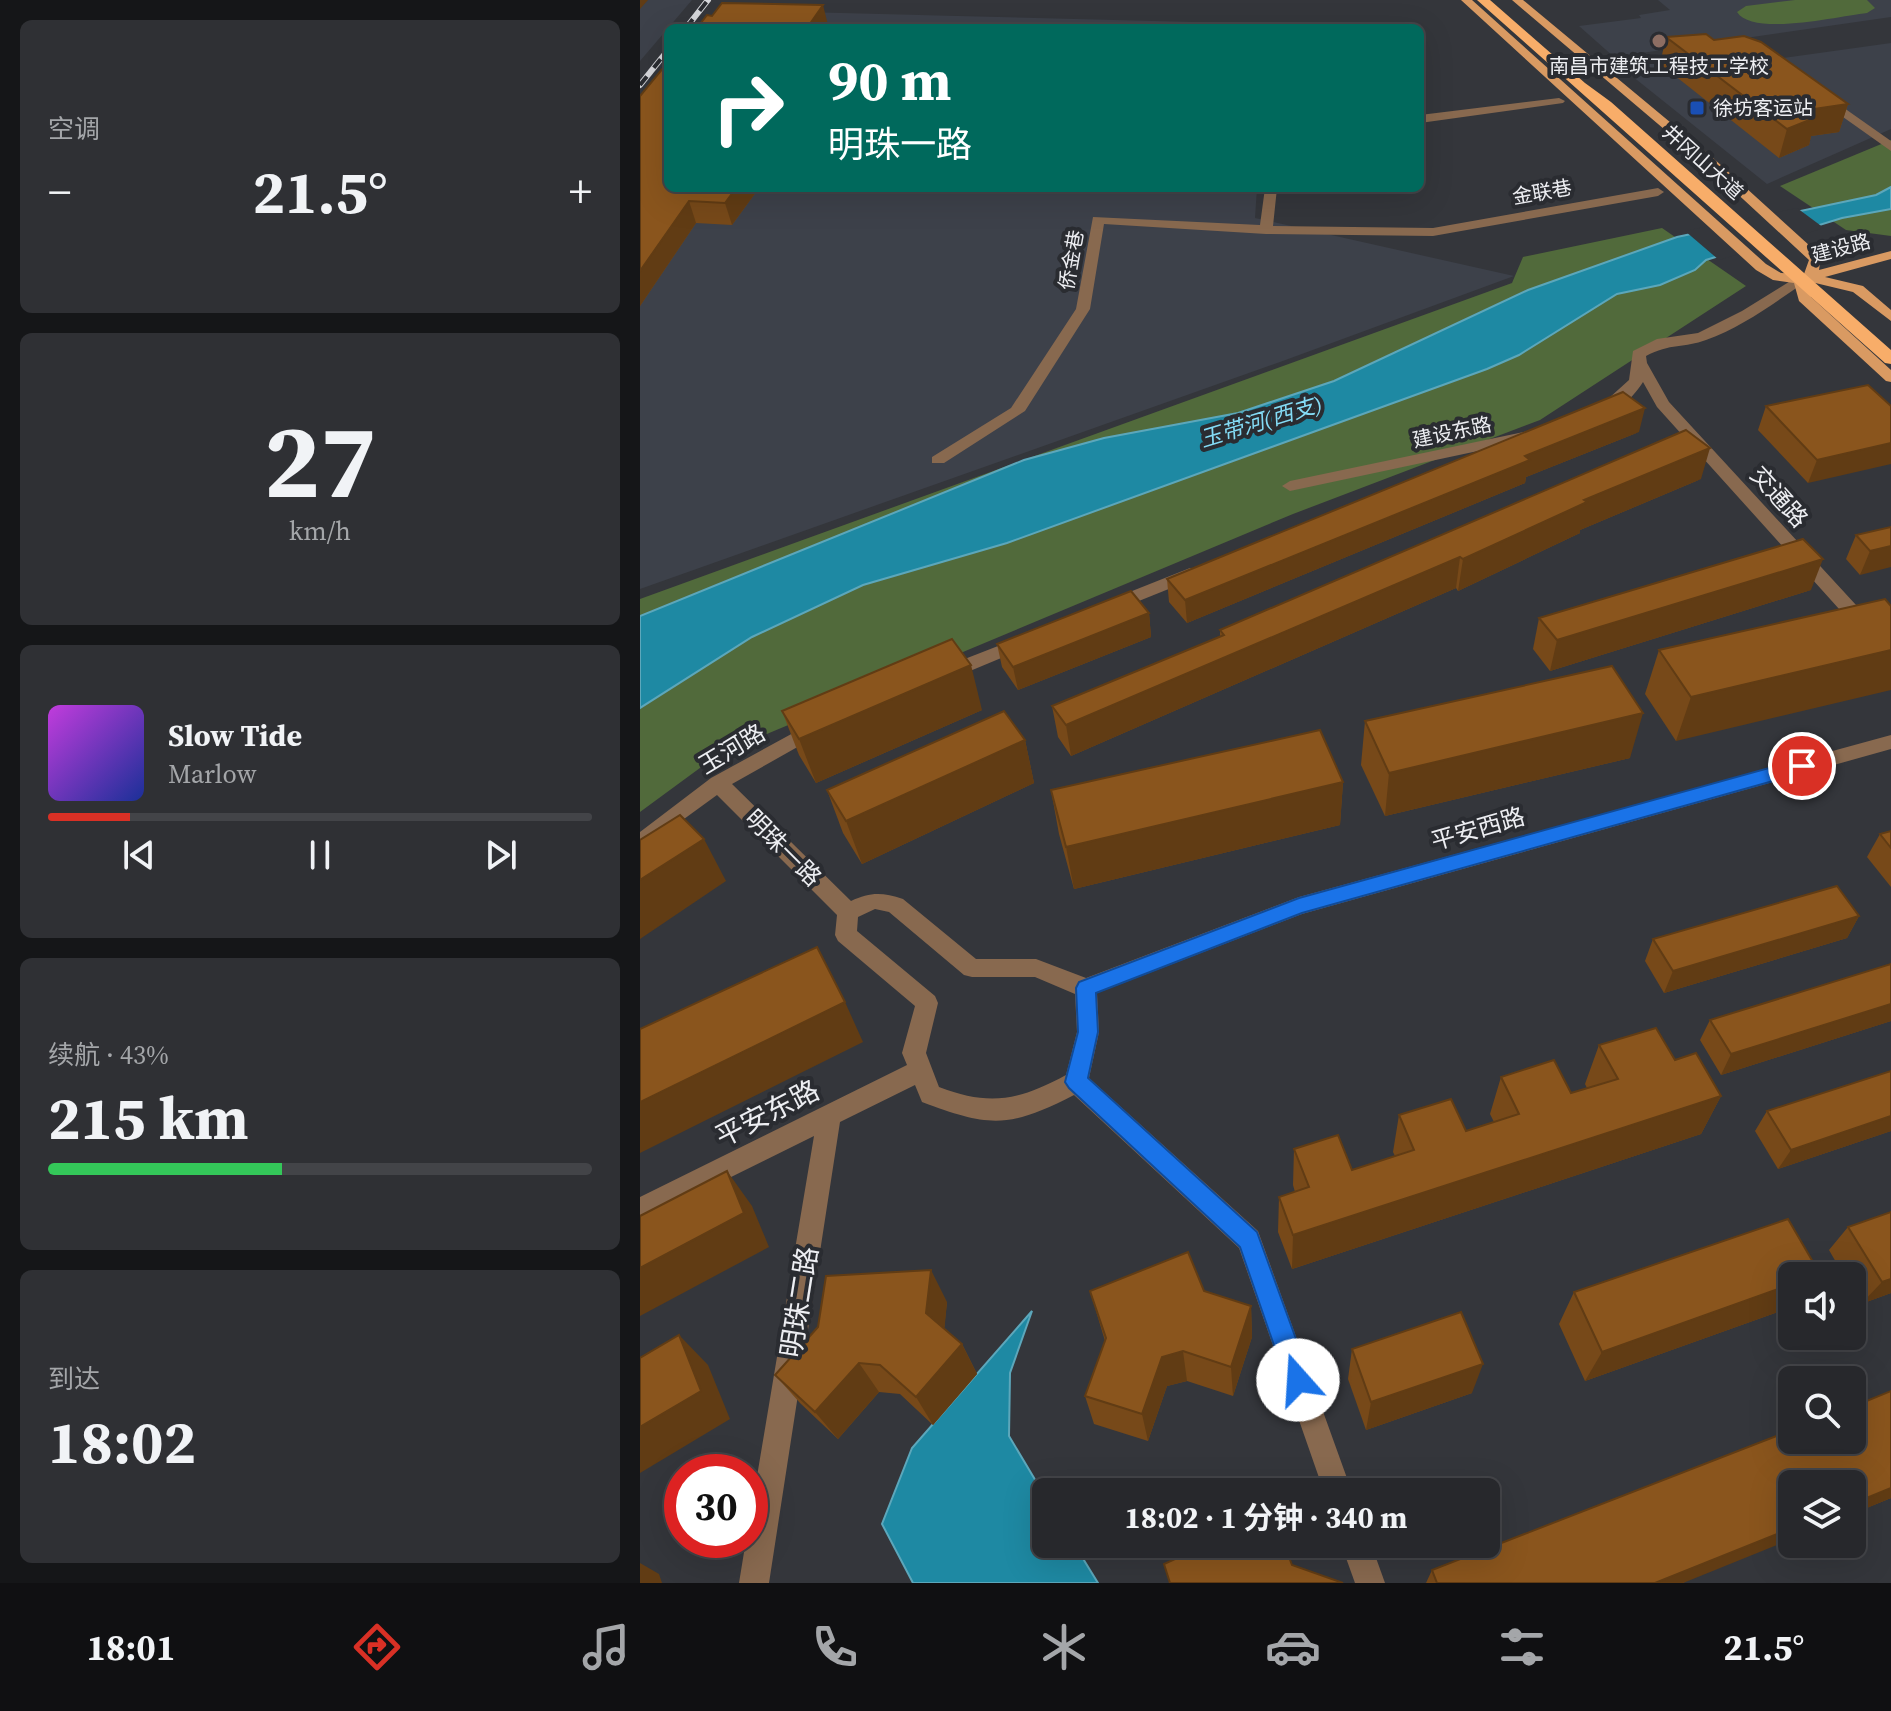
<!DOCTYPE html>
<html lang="zh">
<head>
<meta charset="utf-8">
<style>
  :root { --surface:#27282c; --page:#2f3034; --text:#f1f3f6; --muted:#a4a6a9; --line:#434448; --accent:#d93025 }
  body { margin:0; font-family:"Source Serif 4","Noto Sans SC",serif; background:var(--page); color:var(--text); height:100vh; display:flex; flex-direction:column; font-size:30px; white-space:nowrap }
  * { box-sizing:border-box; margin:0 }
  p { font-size:26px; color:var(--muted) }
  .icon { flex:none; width:44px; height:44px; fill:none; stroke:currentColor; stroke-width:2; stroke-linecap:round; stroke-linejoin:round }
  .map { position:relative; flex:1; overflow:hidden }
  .details { display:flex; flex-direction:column; gap:20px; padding:20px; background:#151618; width:640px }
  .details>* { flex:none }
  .guide { position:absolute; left:24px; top:24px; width:760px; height:168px; border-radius:12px; box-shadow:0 8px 32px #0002,0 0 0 2px var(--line); background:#00695c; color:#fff; overflow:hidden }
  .buttons { position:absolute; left:1138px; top:1262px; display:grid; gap:16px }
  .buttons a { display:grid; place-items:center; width:88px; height:88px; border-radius:12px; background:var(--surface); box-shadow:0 8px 32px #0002,0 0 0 2px var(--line); font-size:40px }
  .speed { position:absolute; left:24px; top:1454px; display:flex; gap:16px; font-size:40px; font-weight:700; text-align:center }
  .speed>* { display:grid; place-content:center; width:104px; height:104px; border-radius:50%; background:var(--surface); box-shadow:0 8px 32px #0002,0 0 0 2px var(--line); line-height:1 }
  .speed .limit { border:12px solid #d22; background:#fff; color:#111 }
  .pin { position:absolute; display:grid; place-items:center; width:68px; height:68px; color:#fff; margin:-34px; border:4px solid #fff; border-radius:50%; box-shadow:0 2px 8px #0007 }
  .me { position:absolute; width:88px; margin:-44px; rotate:341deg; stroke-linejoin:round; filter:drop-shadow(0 0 6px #0008) }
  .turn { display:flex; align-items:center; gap:28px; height:168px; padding:0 32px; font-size:36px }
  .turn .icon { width:104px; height:104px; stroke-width:2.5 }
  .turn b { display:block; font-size:56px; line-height:68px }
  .big { font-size:60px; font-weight:700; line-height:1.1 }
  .details .card { flex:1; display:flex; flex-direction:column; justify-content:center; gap:12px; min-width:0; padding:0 28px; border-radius:12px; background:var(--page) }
  .details .dial { align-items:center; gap:0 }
  .dial b { font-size:104px; line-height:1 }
  .song { display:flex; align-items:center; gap:24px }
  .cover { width:96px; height:96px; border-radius:12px; background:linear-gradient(135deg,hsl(290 70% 55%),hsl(230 70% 35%)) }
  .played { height:8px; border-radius:4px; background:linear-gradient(90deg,var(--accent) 15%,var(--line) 15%) }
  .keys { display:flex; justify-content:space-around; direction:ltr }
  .heat { display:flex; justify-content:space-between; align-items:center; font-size:44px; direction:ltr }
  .charge { height:12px; border-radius:6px; background:linear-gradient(90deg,#34c759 43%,var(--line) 0) }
  .trip { position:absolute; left:392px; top:1478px; width:468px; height:80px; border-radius:12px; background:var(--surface); box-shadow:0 8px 32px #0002,0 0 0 2px var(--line); font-weight:700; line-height:80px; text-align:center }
  .dock { display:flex; height:128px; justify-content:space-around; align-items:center; background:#101012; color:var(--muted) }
  .dock .icon { width:56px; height:56px }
  .dock .selected { color:var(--accent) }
  .dock b { font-size:36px; color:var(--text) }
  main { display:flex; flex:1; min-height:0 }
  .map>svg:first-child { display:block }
  .built { fill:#3d414a }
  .green { fill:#516a3b }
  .water { fill:#1e89a3; stroke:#5ca7bb; stroke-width:2 }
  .pier { fill:#34363b }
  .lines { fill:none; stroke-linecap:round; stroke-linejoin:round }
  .minor { fill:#88694f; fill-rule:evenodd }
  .major { fill:#d99a62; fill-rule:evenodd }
  .highway { fill:#f8ad69; fill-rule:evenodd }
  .rail-casing { stroke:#d5d6da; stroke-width:6 }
  .rail { stroke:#2a2c31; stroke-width:4; stroke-dasharray:11; stroke-linecap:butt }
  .wall { fill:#774919 }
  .shaded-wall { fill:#613c14 }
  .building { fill:#8a551d; stroke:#613c14; stroke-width:2 }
  .route { fill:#1a73e8; stroke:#114b97; stroke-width:2 }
  .education-dot { fill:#8d6e63; stroke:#2a2c31; stroke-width:3 }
  .transit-dot { fill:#1a4fb4; stroke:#2a2c31; stroke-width:3 }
  .labels { text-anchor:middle; stroke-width:8; stroke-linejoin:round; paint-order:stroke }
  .far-poi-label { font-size:20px; fill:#edeef2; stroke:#2a2c31 }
  .far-street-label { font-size:20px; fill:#edeef2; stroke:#2a2c31 }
  .far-water-label { font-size:22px; font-style:italic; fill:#84dbf5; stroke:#2a2c31 }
  .street-label { font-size:24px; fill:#edeef2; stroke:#2a2c31 }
  .near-street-label { font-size:28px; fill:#edeef2; stroke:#2a2c31 }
</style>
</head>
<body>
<main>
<section class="details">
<div class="card"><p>空调</p>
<div class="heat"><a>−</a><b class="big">21.5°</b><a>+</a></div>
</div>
<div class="card dial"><b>27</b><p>km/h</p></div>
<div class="card">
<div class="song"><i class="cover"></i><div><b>Slow Tide</b><p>Marlow</p></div></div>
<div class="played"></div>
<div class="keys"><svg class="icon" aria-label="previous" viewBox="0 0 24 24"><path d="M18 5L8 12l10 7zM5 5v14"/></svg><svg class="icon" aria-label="pause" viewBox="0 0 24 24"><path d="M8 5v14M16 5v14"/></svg><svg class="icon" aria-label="next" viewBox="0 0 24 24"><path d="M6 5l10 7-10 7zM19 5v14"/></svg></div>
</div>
<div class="card"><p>续航 · 43%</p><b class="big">215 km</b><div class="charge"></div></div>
<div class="card"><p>到达</p><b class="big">18:02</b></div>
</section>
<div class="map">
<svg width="1251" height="1583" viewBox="0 0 1251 1583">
  <rect width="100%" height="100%" fill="#34363b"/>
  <g class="built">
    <polygon points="0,0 52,0 0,61"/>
    <polygon points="1018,0 1251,0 1251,17 974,57 939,26 1001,18 999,15 1030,10"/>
    <polygon points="85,10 632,24 631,28 71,28"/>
    <polygon points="1251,43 1251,129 1127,184 972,60 1093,46 1129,60"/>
    <polygon points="0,119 28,188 617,188 615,218 874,276 640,362 0,589"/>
  </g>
  <g class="green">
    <path d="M 1155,0 L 1227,0 L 1235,8 L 1227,13 C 1199,16 1113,37 1097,12 L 1106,6 Z"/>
    <polygon points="1251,140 1251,236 1206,230 1140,186"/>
    <polygon points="1022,228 1106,286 900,420 653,514 79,754 0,812 0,599 872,283 883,257"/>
  </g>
  <g class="water">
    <polygon points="1251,187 1251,209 1202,218 1066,260 1055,270 1020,285 977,294 879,355 847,369 367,543 223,585 112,637 0,708 0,616 384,460 464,438 598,413 694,381 888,290 1037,237 1236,195"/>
    <polygon points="392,1311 370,1373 369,1436 406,1498 406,1544 434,1544 458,1583 273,1583 242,1524 272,1448"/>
  </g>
  <polygon class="pier" points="1157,208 1184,228 1079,260 1045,231"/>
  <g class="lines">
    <g class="minor">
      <polygon points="1046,52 1050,53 1050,57 957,69 951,66 957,63"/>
      <polygon points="1179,96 1187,96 1251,141 1251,151 1179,100"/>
      <polygon points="919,98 925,101 923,103 780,123 780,115"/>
      <polygon points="625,188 637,188 633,226 793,228 1018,188 1024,192 1018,196 793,236 626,234 464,224 450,309 385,411 304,463 292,463 292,457 371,408 436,309 453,217 620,225"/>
      <path d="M 1160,275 L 1165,276 L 1165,282 C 1134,303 1102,327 1066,340 C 1045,348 1030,343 1006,356 L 1007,363 L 1029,402 L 1251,643 L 1251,661 L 1245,660 L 1017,407 L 1003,382 C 994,396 978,414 961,411 L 958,408 L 989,380 L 993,351 L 1017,339 L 1058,333 L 1102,311 Z"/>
      <polygon points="888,431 896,436 894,439 650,491 642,486 650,481"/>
      <polygon points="550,568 556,570 559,574 556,578 479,609 467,609 464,605 467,601"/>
      <polygon points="384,636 390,638 393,642 390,646 306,681 297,674 299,669"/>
      <path d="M 177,720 L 184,722 L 187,727 L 184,732 L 92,784 L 211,901 C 230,892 242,892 263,899 L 336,959 L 396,959 L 446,978 L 659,897 L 1251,735 L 1251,749 L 662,914 L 457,993 L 459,1032 L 449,1078 L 618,1231 L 712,1492 L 684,1492 L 599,1248 L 434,1095 C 368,1129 349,1127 282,1102 L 275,1085 L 200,1122 L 129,1583 L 99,1583 L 106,1540 L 110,1540 L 110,1518 L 174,1136 L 0,1222 L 0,1197 L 267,1065 L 262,1053 L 275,1006 L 198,941 L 195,935 L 197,915 L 77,795 L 0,851 L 0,832 L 71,778 ZM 235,909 L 249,912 L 324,975 L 332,977 L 395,977 L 435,994 L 437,1032 L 426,1075 C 378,1101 349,1106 299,1087 L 286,1053 L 298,1003 L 295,996 L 217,931 L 218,917 Z"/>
      <polygon points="701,1544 731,1544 745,1583 715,1583"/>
    </g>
    <polygon class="major" points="821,0 832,0 1126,264 1141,273 1164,274 1169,260 1064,163 872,0 883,0 1072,157 1181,256 1179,270 1251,251 1251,259 1185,277 1223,286 1251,310 1251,321 1213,292 1167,281 1171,297 1251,370 1251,382 1246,381 1159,301 1154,283 1133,280 1116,270"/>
    <polygon class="highway" points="837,0 850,0 945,83 971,102 1251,350 1251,364 1245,363"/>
    <g class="rail-casing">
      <g id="rail">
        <polyline points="46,28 68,0"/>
        <polyline points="0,85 28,50"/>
      </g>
    </g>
    <use href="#rail" class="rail"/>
  </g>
  <g class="wall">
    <polygon points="1026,37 1208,104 1199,132 1171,136 1169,145 1139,158 1020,64"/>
    <polygon points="0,96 119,188 92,225 56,223 0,306"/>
    <polygon points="1126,406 1251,406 1168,483 1118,430"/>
    <polygon points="999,432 886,477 885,483 547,623 529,602 527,579"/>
    <polygon points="1061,479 940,530 940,533 818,591 816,588 431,756 418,737 412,706 580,637 580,630"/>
    <polygon points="1251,527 1220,575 1206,559 1216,535"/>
    <polygon points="1171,590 910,671 893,649 899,618"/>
    <polygon points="1245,599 1036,741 1005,694 1019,650"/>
    <polygon points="509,613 511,637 378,690 362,667 357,644"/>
    <polygon points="342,710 176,783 159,755 142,711"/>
    <polygon points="725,721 990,758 745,816 721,765"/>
    <polygon points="385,740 394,783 222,864 203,833 187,790"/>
    <polygon points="703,782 700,825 434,889 419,834 411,790"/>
    <polygon points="1251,831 1251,887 1227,857 1240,834"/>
    <polygon points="1219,916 1207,938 1024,993 1005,961 1013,939"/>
    <polygon points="1251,964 1251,1021 1081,1075 1060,1040 1070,1020"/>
    <polygon points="959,1045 1035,1060 1081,1096 1061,1134 652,1269 638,1232 639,1197 655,1192 653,1185 654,1149 712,1170 755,1156 753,1152 759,1115 826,1131 854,1122 850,1114 861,1077 931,1093 947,1088 945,1084"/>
    <polygon points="1251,1071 1251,1131 1138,1169 1115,1131 1127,1111"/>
    <polygon points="1251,1212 1251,1293 1221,1304 1212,1289 1212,1276 1204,1276 1189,1250 1208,1227"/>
    <polygon points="1148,1219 1180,1274 1179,1276 1152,1276 1152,1307 945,1381 919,1324 934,1292"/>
    <polygon points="450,1291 564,1291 611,1306 612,1337 593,1396 547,1381 527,1386 508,1441 454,1424 445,1396 465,1341"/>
    <polygon points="307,1302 304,1329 322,1344 337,1374 293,1425 260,1394 239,1392 198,1439 160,1403 135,1375"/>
    <polygon points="712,1349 832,1393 726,1430 708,1379"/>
    <polygon points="1251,1391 1251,1498 1212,1514 1212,1484 1043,1583 786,1583 792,1570"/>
  </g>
  <g class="shaded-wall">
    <polygon points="0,0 8,0 0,9"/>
    <polygon points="183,5 188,25 186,28 167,28"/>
    <polygon points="1208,104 1199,132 1171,136 1169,145 1139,158 1147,129 1168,110"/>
    <polygon points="96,188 119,188 92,225 85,203"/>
    <polygon points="49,201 56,223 0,306 0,271"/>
    <polygon points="1005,408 999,432 886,477 885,483 547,623 545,600 885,456"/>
    <polygon points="1251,443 1251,464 1168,483 1177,460"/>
    <polygon points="1070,448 1061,479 940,530 940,533 818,591 823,559 944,500"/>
    <polygon points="1251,546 1251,567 1220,575 1230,551"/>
    <polygon points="820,557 816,588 431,756 426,725"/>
    <polygon points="1183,559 1171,590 910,671 917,640"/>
    <polygon points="509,613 511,637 378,690 373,667"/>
    <polygon points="1251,650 1251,690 1036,741 1051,697"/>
    <polygon points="331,665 342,710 176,783 159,739"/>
    <polygon points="1003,713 990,758 745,816 749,773"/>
    <polygon points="385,740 394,783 222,864 206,821"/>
    <polygon points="703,782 700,825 434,889 426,847"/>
    <polygon points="64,839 86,881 0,939 0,880"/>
    <polygon points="1219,916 1207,938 1024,993 1033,971"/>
    <polygon points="205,1002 223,1042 0,1153 0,1102"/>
    <polygon points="1251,1004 1251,1021 1081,1075 1091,1054"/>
    <polygon points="1081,1096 1061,1134 652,1269 653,1235"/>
    <polygon points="1251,1116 1251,1131 1138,1169 1151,1150"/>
    <polygon points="87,1171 112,1206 129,1247 0,1316 0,1268"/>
    <polygon points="291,1270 307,1302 303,1344 286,1313"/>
    <polygon points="1251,1279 1251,1293 1221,1304 1242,1282"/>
    <polygon points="1152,1284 1152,1307 945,1381 962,1352"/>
    <polygon points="611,1306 612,1337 593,1396 591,1367"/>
    <polygon points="39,1335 68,1365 90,1419 0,1473 0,1427"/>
    <polygon points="322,1344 337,1374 293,1425 276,1397"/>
    <polygon points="543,1351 547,1381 527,1386 508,1441 502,1414 522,1357"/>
    <polygon points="219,1363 239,1392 198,1439 175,1412"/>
    <polygon points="843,1364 832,1393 726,1430 731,1402"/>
    <polygon points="1251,1488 1251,1498 1212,1514 1212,1504"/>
    <polygon points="1152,1528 1152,1539 1043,1583 1015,1583"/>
    <polygon points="0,1563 19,1574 22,1583 0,1583"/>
  </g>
  <g class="building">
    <polygon points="82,3 183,5 167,28 57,28 67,15 72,16"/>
    <polygon points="1066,34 1074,40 1104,36 1121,42 1208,104 1168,110 1177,117 1147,129 1026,37"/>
    <polygon points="28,62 28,188 96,188 85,203 49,201 0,271 0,96"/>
    <polygon points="1228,385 1251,406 1251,443 1177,460 1126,406"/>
    <polygon points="983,392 1005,408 885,456 890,460 545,600 527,579"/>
    <polygon points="1046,430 1070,448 944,500 947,502 823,559 820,557 426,725 412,706 584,635 580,630"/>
    <polygon points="1251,527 1251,546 1230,551 1216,535"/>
    <polygon points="1163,539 1183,559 917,640 899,618"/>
    <polygon points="491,591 509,613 373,667 357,644"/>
    <polygon points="1245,599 1251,606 1251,650 1051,697 1019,650"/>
    <polygon points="312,639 331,665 159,739 142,711"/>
    <polygon points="972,666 1003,713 749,773 725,721"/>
    <polygon points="364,711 385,740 206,821 187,790"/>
    <polygon points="680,730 703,782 426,847 411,790"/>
    <polygon points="40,815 64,839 0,880 0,840"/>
    <polygon points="1251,831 1251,848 1240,834"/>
    <polygon points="1197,886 1219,916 1033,971 1013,939"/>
    <polygon points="177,947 205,1002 0,1102 0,1029"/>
    <polygon points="1251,964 1251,1004 1091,1054 1070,1020"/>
    <polygon points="1016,1028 1035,1060 1056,1053 1081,1096 653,1235 639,1197 669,1187 654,1149 698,1135 712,1170 774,1150 759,1115 811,1099 826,1131 879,1114 861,1077 914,1060 931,1093 978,1079 959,1045"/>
    <polygon points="1251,1071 1251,1116 1151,1150 1127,1111"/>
    <polygon points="87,1171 104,1213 0,1268 0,1216"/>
    <polygon points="1251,1212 1251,1279 1242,1282 1208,1227"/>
    <polygon points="1148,1219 1180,1274 1175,1276 1152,1276 1152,1284 962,1352 934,1292"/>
    <polygon points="548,1252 564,1291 611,1306 591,1367 543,1351 522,1357 502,1414 445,1396 466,1338 450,1291"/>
    <polygon points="291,1270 286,1313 322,1344 276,1397 240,1365 219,1363 175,1412 135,1375 178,1327 186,1276"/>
    <polygon points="821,1312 843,1364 731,1402 712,1349"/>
    <polygon points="39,1335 61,1391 0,1427 0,1358"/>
    <polygon points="1251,1391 1251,1488 1212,1504 1212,1484 1152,1484 1152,1528 1015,1583 797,1583 792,1570 1152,1430 1152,1440 1212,1440 1212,1407"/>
    <polygon points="568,1544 644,1544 652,1565 703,1583 530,1583 524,1564"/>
  </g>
  <polygon class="route" points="1162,759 1171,766 1169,771 662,913 456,993 458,1032 448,1078 617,1232 671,1380 667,1389 658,1392 649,1389 600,1247 429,1088 425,1082 438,1032 436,988 439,982 659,898"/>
  <circle class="education-dot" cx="1019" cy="41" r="8"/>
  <rect class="transit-dot" x="1049" y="100" width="16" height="16" rx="4"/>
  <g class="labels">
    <g class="far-poi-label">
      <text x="1019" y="73">南昌市建筑工程技工学校</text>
      <text x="1073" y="115" text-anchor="start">徐坊客运站</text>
    </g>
    <g class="far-street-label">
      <text transform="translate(1063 162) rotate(42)" y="7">井冈山大道</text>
      <text transform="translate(902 192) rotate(-10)" y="7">金联巷</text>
      <text transform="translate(1201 248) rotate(-15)" y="7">建设路</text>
      <text transform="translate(431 260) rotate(-80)" y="7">侨金巷</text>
      <text transform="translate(812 432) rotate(-12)" y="7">建设东路</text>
    </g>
    <g class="far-water-label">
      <text transform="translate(621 421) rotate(-17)" y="8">玉带河(西支)</text>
    </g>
    <g class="street-label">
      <text transform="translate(1139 497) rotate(48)" y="8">交通路</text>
      <text transform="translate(92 749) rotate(-31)" y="8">玉河路</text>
      <text transform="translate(838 829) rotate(-16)" y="8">平安西路</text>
      <text transform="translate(143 848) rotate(45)" y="8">明珠一路</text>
    </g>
    <g class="near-street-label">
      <text transform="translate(127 1113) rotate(-27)" y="10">平安东路</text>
      <text transform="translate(159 1302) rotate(-81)" y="10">明珠二路</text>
    </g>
  </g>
</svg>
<div class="buttons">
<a><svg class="icon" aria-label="sound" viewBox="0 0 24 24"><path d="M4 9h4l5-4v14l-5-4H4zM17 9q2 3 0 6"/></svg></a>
<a><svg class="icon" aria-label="search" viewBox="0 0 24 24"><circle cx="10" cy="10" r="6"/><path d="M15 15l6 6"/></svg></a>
<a><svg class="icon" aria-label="layers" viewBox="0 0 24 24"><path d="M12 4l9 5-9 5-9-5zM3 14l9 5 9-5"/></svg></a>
</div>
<div class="speed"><div class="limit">30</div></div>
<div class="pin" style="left:1162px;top:766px;background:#d93025"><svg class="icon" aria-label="arrive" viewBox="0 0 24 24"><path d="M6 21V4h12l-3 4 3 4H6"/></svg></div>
<svg class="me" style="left:658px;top:1380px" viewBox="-20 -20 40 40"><circle r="19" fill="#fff"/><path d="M0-13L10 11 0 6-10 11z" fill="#1a73e8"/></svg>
<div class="trip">18:02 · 1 分钟 · 340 m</div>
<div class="guide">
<div class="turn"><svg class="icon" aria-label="right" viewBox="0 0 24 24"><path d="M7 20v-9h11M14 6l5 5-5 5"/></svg><div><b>90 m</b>明珠一路</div></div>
</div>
</div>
</main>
<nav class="dock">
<b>18:01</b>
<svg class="icon selected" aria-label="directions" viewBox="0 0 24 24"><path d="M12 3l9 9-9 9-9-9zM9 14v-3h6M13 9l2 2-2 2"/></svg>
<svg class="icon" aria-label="music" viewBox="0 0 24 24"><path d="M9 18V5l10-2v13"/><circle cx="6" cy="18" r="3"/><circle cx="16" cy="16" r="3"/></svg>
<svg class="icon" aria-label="phone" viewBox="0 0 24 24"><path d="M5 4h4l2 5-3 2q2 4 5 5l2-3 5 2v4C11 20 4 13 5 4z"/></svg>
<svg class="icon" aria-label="climate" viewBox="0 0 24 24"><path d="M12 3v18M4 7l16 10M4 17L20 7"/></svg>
<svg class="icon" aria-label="car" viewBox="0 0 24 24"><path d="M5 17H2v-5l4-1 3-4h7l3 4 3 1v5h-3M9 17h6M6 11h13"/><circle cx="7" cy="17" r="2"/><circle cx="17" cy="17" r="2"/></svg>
<svg class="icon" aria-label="filters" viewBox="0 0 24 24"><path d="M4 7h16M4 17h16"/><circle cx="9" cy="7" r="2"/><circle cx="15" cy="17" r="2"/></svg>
<b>21.5°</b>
</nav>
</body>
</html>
